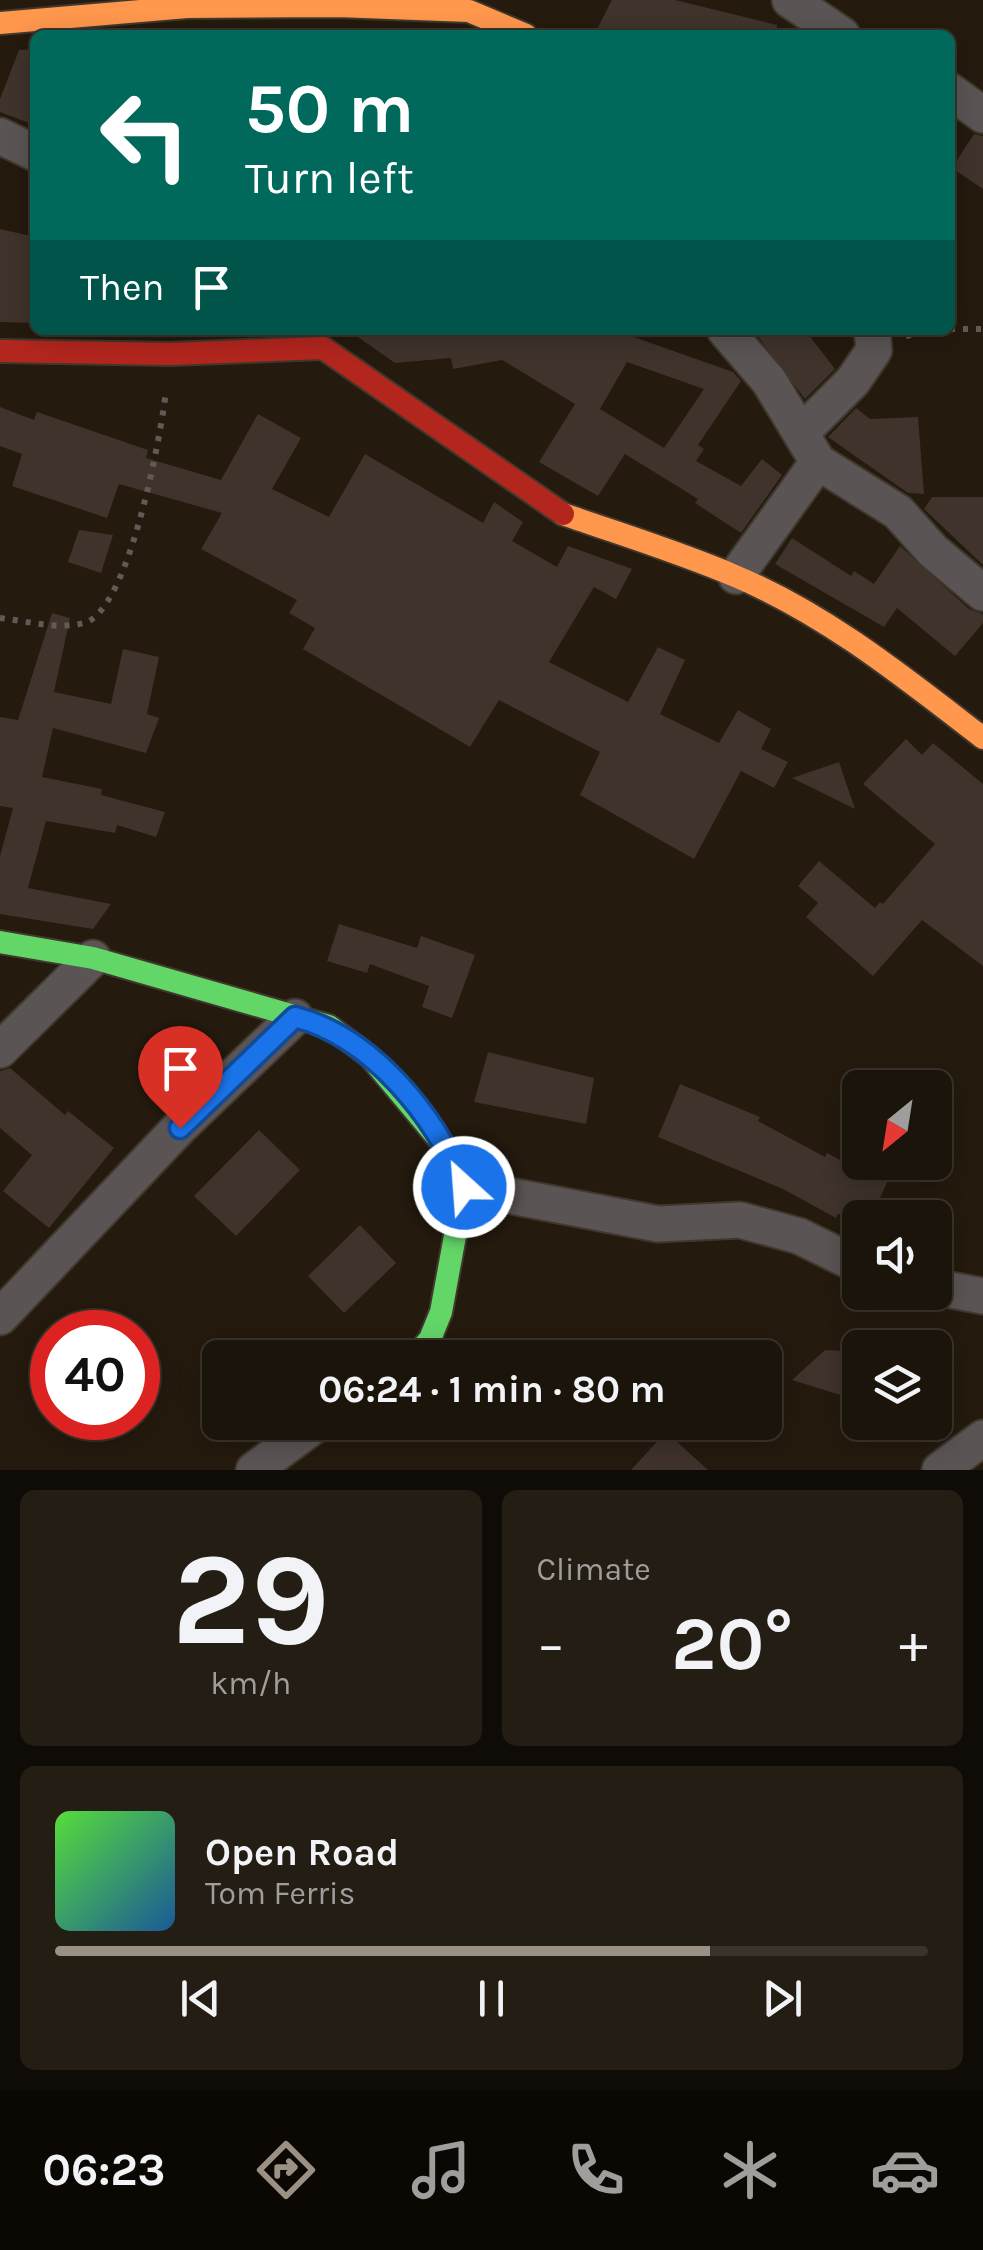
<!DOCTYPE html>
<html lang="en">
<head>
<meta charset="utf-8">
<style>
  :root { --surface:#1b140a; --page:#241d13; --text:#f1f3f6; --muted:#a09e9c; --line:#39332b; --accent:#9b9084 }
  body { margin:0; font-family:Karla,sans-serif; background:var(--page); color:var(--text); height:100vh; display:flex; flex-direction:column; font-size:38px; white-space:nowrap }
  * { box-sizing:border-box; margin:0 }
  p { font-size:32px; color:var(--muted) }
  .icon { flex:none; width:55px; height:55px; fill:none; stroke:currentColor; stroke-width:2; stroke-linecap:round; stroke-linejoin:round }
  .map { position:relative; height:1470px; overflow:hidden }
  .sheet { display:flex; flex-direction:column; gap:20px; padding:20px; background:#0f0b06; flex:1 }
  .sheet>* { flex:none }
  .banner { position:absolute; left:30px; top:30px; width:925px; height:305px; border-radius:15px; box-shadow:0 5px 25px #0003,0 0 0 2px var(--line); background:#00695c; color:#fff; overflow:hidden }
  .needle { width:65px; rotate:210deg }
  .tools { position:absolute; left:842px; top:1070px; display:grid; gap:20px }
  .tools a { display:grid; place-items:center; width:110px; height:110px; border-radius:15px; background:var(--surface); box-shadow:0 5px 25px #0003,0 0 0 2px var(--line); font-size:50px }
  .speed { position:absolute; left:30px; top:1310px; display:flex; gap:20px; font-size:50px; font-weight:700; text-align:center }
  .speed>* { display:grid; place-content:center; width:130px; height:130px; border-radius:50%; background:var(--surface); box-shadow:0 5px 25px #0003,0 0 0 2px var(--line); line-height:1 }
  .speed .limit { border:15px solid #d22; background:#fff; color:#111 }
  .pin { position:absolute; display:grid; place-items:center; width:85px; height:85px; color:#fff; margin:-102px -42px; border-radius:50% 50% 50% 0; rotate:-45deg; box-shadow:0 0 10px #0007 }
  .pin .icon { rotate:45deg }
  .me { position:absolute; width:110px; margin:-55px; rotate:334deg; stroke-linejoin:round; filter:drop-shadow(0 0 8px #0008) }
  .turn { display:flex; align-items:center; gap:35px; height:210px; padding:0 50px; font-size:45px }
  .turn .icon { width:130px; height:130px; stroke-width:2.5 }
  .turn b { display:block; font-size:70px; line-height:85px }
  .then { display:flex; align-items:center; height:95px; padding:0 50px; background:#0003; gap:20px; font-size:38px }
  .big { font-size:75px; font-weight:700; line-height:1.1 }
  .sheet .tile { flex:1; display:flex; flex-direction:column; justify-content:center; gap:15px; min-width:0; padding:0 35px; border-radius:15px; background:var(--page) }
  .sheet .dial { align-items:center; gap:0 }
  .dial b { font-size:130px; line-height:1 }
  .song { display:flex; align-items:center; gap:30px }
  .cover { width:120px; height:120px; border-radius:15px; background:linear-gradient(135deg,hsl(110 70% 55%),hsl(210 70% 35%)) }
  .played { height:10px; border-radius:5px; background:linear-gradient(90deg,var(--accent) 75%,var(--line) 75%) }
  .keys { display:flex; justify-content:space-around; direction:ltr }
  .heat { display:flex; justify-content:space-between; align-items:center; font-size:55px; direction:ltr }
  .sheet .tiles { flex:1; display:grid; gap:20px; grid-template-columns:1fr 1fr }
  .tile:last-child { grid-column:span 2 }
  .trip { position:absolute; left:202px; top:1340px; width:580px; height:100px; border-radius:15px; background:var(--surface); box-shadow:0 5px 25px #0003,0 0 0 2px var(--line); font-weight:700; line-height:100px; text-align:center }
  .tab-bar { display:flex; height:160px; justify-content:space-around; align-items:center; background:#0b0804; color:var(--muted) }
  .tab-bar .icon { width:70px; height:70px }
  .tab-bar .selected { color:var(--accent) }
  .tab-bar b { font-size:45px; color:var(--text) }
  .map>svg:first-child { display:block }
  .building { fill:#3f332c; fill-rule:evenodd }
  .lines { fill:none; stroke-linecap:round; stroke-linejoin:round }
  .street-casing { stroke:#40372d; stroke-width:39 }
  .fast-casing { stroke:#40372d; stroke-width:26 }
  .slow-casing { stroke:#40372d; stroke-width:26 }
  .jam-casing { stroke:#40372d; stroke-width:26 }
  .path { stroke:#605b57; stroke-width:6; stroke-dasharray:5 8; stroke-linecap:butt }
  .street { stroke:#5a5554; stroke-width:35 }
  .fast { stroke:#63d668; stroke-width:22 }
  .slow { stroke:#ff974d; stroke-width:22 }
  .jam { stroke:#b3261e; stroke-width:22 }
  .route-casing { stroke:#114b97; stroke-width:25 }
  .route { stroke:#1a73e8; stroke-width:18 }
</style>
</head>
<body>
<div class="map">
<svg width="983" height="1470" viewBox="0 0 983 1470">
  <rect width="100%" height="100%" fill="#241a0e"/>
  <g class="building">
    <polygon points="612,0 675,0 777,25 776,35 594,35"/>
    <polygon points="35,49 35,108 29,123 0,112 0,99 19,50"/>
    <polygon points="974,134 983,136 983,189 952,168"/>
    <polygon points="0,229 35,237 34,323 0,322"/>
    <path d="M 348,330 L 614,330 L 733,372 L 741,381 L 698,445 L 704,449 L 696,461 L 741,486 L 762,459 L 782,475 L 741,533 L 695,503 L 698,499 L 625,454 L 598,496 L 539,462 L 575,404 L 502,360 L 453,369 L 451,358 L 395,363 ZM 627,362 L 704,389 L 664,448 L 600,409 Z"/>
    <polygon points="753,330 805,330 835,369 805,399"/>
    <polygon points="0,407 34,420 37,412 148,450 146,458 221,480 258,414 301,438 272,489 329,517 365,454 483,523 494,502 523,522 512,541 557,567 568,546 632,569 616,599 594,587 549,662 628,702 658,647 685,660 660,714 719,743 738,710 771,729 761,749 788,762 774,788 741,771 694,859 580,795 600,752 499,700 470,747 303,649 315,628 289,613 297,600 201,549 222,513 119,484 107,518 12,486 22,454 0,446"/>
    <polygon points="856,408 870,419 918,417 924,494 908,493 828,437"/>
    <polygon points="932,497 983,497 983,565 924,509"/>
    <polygon points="79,530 113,535 101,573 68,562"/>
    <polygon points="792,538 851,576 854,571 874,584 900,546 969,609 983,614 983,623 955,656 897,608 884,627 775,564"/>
    <polygon points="52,613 70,618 54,692 111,704 123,649 159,657 147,714 159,718 146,753 53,728 42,777 102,789 101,795 165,812 156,837 117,825 115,833 46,821 28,888 111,904 93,929 0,914 0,856 13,808 0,806 0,717 18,720"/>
    <polygon points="906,739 922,755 933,743 983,784 983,966 922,920 873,976 806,917 818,903 798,886 819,861 875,908 880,902 883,904 935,844 863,784"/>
    <polygon points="839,762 855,809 792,778"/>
    <polygon points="339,924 417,948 421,936 475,955 452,1018 422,1007 429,986 370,964 367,973 327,961"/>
    <polygon points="488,1052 594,1078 586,1124 474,1102"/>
    <polygon points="10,1068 65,1115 68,1111 114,1148 49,1228 3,1191 32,1155 0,1128 0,1071"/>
    <polygon points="680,1084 760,1117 758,1121 825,1157 827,1153 859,1170 863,1163 889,1178 871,1218 838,1214 836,1218 783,1189 658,1137"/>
    <polygon points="259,1130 300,1170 236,1236 194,1196"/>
    <polygon points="360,1225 396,1263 344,1313 308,1276"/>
    <polygon points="825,1350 860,1352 860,1401 792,1380"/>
    <polygon points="666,1432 708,1470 631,1470"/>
  </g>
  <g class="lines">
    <g class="street-casing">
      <g id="street">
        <polyline points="790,0 842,35"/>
        <polyline points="950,91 983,115"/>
        <polyline points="0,136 35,153"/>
        <polyline points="725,330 769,381 818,462 898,512 933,551 983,593"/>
        <polyline points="802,432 853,381 874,350 872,330"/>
        <polyline points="736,576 818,462"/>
        <polyline points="0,1050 93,958"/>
        <polyline points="464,1187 658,1224 740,1220 799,1236 860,1266"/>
        <polyline points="935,1287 983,1296"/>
        <polyline points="0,1317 179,1128 295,1017"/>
        <polyline points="254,1470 319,1422"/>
        <polyline points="940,1470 983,1438"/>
      </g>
    </g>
    <g class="fast-casing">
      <polyline id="fast" points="0,942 93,958 329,1026 370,1057 451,1154 464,1187 441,1312 430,1339 413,1358"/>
    </g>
    <g class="slow-casing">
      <g id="slow">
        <polyline points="0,23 187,7 337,6 469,11 526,35"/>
        <path d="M 563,514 C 620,534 679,552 735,576 C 826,614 905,678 983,738"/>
      </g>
    </g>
    <g class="jam-casing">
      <polyline id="jam" points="0,351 170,354 323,348 563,514"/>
    </g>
    <g class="path">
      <polyline points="950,329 983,329"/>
      <polyline points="906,336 939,330"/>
      <path d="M 0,618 C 26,621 58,630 84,623 C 129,611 161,435 166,391"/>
    </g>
    <use href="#street" class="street"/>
    <use href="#fast" class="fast"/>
    <use href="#slow" class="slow"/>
    <use href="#jam" class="jam"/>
  </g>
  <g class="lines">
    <g class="route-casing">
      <path id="route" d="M 180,1128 L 295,1017 C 372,1037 435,1115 464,1187"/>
    </g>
    <use href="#route" class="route"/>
  </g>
</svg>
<div class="tools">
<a><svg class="needle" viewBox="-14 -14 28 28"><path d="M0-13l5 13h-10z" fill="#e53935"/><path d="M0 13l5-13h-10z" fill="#a09e9c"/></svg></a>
<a><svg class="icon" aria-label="sound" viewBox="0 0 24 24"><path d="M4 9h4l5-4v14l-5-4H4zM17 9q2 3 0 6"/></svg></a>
<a><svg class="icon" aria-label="layers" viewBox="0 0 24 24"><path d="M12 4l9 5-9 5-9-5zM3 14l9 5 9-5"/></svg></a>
</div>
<div class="speed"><div class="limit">40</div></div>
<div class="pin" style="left:180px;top:1128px;background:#d93025"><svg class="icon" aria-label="arrive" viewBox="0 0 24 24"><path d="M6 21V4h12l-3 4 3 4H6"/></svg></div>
<svg class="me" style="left:464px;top:1187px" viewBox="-20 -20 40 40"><circle r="17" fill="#1a73e8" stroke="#fff" stroke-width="3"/><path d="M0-11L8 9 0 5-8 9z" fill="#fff"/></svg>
<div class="trip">06:24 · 1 min · 80 m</div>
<div class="banner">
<div class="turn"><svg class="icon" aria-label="left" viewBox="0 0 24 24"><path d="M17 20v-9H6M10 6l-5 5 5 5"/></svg><div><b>50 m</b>Turn left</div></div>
<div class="then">Then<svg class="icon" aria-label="arrive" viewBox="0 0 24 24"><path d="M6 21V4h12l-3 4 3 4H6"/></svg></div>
</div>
</div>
<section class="sheet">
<div class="tiles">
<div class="tile dial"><b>29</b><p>km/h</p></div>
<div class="tile"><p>Climate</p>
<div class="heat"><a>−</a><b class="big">20°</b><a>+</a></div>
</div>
<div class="tile">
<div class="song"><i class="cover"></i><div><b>Open Road</b><p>Tom Ferris</p></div></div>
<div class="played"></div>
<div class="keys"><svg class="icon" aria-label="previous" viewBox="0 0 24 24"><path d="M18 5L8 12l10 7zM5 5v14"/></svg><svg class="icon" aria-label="pause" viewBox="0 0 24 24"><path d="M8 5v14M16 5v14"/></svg><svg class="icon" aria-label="next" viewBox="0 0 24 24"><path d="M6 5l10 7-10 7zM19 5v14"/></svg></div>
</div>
</div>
</section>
<nav class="tab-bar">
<b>06:23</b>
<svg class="icon selected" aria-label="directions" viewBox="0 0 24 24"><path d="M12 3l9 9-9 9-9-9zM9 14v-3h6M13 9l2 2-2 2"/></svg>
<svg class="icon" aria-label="music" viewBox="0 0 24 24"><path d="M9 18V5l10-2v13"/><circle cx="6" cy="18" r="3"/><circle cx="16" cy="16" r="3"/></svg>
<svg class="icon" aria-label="phone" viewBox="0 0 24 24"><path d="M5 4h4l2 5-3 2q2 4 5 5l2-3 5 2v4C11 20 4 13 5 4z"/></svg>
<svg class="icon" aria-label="climate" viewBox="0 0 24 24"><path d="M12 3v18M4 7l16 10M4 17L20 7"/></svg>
<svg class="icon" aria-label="car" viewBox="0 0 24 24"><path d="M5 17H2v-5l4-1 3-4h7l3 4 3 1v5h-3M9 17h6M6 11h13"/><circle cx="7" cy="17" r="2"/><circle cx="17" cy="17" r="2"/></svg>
</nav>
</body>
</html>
